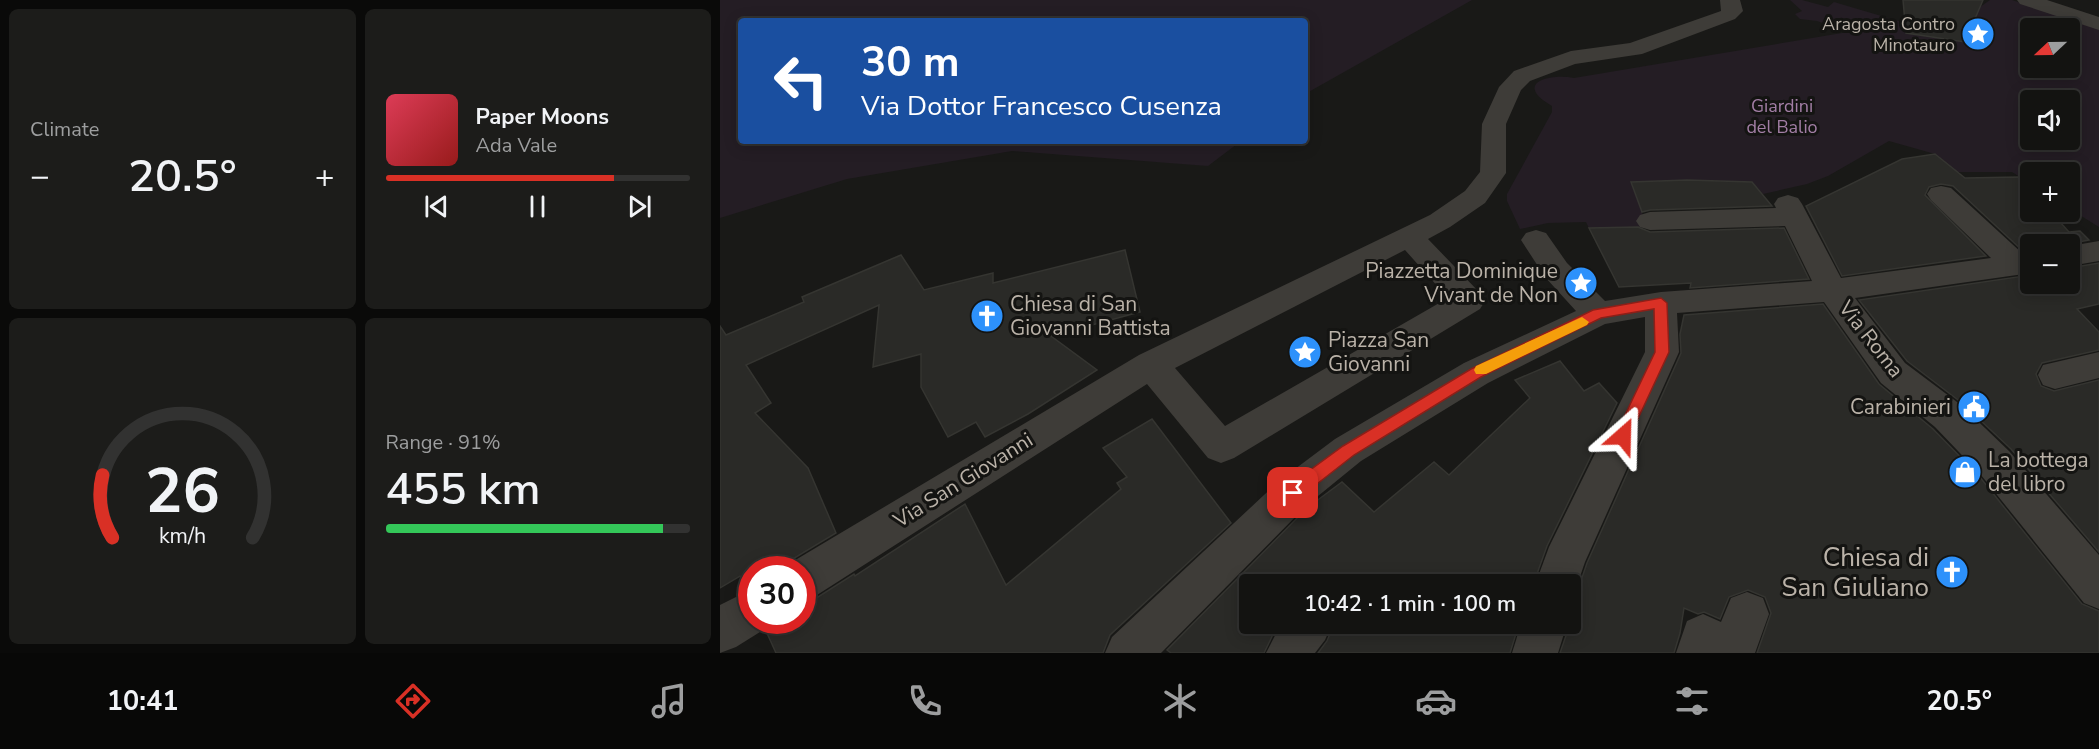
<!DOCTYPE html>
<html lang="en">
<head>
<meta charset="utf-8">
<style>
  :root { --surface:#131311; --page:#1c1c1a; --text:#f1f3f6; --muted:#9d9e9f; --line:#323231; --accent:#d93025 }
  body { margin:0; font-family:"Nunito Sans",sans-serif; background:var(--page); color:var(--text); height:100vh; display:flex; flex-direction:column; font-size:22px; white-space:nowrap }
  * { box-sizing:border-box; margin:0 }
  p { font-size:20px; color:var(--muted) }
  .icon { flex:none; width:33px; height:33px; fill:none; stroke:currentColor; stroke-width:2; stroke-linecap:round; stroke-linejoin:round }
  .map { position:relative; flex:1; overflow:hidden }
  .drawer { display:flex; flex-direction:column; gap:9px; padding:9px; background:#0a0a09; width:720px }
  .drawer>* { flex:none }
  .top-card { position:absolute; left:18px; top:18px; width:570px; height:126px; border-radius:6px; box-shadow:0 3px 15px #0003,0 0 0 2px var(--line); background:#1a4fa0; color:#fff; overflow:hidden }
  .needle { width:39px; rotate:248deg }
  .tools { position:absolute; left:1300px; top:18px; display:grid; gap:12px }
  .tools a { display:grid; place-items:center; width:60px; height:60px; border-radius:6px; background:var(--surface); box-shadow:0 3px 15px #0003,0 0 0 2px var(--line); font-size:30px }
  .speed { position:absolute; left:18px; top:556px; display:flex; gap:12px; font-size:30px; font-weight:700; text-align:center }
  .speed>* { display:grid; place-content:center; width:78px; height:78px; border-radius:50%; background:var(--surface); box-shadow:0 3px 15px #0003,0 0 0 2px var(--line); line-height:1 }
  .speed .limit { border:9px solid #d22; background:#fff; color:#111 }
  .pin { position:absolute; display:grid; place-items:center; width:51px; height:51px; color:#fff; margin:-26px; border-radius:12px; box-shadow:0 3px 9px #0006 }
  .me { position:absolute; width:66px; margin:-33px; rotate:25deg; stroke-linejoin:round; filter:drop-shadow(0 0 4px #0008) }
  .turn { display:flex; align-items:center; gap:21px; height:126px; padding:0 24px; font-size:27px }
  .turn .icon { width:78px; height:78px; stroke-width:2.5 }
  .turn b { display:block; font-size:42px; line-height:51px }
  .big { font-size:45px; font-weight:600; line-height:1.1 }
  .drawer .card { flex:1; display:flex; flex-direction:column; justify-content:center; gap:9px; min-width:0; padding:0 21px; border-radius:9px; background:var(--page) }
  .drawer .dial { align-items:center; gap:0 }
  .dial svg { height:156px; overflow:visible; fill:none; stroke:var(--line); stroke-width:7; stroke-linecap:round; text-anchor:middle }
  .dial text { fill:var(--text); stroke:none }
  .song { display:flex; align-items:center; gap:18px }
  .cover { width:72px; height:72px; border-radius:9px; background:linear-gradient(135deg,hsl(350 70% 55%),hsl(0 70% 35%)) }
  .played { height:6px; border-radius:3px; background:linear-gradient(90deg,var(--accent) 75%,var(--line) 75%) }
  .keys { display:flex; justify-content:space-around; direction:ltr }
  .heat { display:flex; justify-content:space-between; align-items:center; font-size:33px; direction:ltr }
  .charge { height:9px; border-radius:4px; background:linear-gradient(90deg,#34c759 91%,var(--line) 0) }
  .drawer .tiles { flex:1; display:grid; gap:9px; grid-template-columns:repeat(2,1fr) }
  .trip { position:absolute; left:519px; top:574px; width:342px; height:60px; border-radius:6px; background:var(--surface); box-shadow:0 3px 15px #0003,0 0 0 2px var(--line); font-weight:600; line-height:60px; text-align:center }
  .dock { display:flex; height:96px; justify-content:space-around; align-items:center; background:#080807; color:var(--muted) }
  .dock .icon { width:42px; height:42px }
  .dock .active { color:var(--accent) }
  .dock b { font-size:27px; color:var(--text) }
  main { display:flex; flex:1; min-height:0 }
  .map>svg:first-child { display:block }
  .green { fill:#241d24; fill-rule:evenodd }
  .building { fill:#2a2a27; stroke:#353531; stroke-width:1.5 }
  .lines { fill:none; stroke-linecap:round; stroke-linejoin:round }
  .minor { fill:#3e3c38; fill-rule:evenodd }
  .route { fill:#d93025; stroke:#8d1f18; stroke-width:1.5 }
  .slow { fill:#f59e0b }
  .labels { text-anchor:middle; stroke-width:6; stroke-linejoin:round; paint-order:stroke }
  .far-poi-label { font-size:18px; fill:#bab2a8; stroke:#141412; text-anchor:end }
  .far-park-label { font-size:18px; fill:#a27ea5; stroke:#141412 }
  .poi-label { font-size:21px; fill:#bab2a8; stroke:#141412; text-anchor:start }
  .street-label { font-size:21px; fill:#bab2a8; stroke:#141412 }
  .near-poi-label { font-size:26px; fill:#bab2a8; stroke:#141412; text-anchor:end }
</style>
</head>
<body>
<main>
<section class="drawer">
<div class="tiles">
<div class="card"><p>Climate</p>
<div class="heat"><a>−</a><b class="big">20.5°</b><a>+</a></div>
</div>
<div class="card">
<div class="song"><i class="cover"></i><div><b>Paper Moons</b><p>Ada Vale</p></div></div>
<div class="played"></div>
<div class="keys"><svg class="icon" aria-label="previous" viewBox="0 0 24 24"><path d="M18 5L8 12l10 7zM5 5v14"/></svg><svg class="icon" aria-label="pause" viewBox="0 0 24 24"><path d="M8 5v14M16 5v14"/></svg><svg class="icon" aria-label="next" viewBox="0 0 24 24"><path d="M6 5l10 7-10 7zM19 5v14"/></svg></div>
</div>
<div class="card dial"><svg viewBox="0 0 100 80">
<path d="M14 69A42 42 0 1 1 86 69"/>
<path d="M14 69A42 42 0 0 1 9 37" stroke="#d93025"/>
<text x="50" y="56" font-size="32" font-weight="700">26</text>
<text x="50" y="72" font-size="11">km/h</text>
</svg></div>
<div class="card"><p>Range · 91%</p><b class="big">455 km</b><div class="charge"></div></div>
</div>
</section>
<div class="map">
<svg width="1379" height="653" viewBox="0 0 1379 653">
  <rect width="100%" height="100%" fill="#191917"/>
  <g class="green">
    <polygon points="0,0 752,0 585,94 585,21 21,21 21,141 521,141 488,166 292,151 127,179 0,218"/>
    <path d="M 1070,0 L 1082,0 L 1108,7 L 1114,2 L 1185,23 L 1186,33 L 1245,42 L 1254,21 L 1253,12 L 1270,0 L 1292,0 L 1379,29 L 1379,227 L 1350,209 L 1350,172 L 1311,172 L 1311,184 L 1292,172 L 1237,172 L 1215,154 L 1169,141 L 1108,176 L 1087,184 L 1043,194 L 1032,182 L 967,180 L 911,182 L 927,227 L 869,228 L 866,222 L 828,223 L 800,229 L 787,201 L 787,194 L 832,112 L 832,106 C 793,84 828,73 854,78 L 1128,32 L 1097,21 L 1080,19 L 1075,14 L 1082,11 ZM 1311,28 L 1350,28 L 1350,68 L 1311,68 ZM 1311,100 L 1350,100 L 1350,140 L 1311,140 Z"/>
  </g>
  <g class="building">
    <polygon points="1183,0 1263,0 1245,42 1186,33"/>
    <polygon points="1215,154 1245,178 1298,177 1311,190 1311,212 1331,212 1349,232 1360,231 1369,240 1348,244 1311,244 1311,251 1304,252 1233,186 1221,184 1209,187 1205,195 1266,256 1122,276 1086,206 1182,159"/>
    <polygon points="967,180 1032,182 1052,206 930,210 922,212 911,182"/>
    <polygon points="918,227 930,232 1064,228 1089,279 970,288 971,283 899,287 869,228"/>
    <polygon points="405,250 420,312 331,336 377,370 308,414 265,437 256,422 228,437 201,387 201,354 153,367 159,305 26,365 51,403 35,413 88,468 116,533 66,563 63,570 32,570 32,587 26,589 20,576 0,588 0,326 6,335 84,302 82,297 181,255 204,290 273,273 273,283"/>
    <polygon points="1379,263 1379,304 1357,309 1379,332 1379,350 1322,363 1316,374 1321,386 1334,391 1379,380 1379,552 1291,449 1242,403 1187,361 1139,300 1311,275 1311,284 1350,284 1350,268"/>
    <polygon points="1103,304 1159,384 1213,429 1259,476 1362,604 1379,611 1379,653 1037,653 1051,613 1045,597 1028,590 1009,597 1000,619 984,612 978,614 964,608 960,633 954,653 840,653 850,624 850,603 854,601 867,563 961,353 960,334 964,315"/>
    <polygon points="840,361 864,391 879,383 897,403 827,546 813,585 530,585 530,624 558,624 544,653 451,653 447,650 587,508 622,482 654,512 714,462 729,475 810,398 795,380"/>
    <polygon points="432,419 511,523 390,635 383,653 56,653 46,631 50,628 52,621 82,621 82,603 98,597 134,574 135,576 245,504 286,585 401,489 397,483 407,477 383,448"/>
    <polygon points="614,624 799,624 790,653 598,653 607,641"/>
  </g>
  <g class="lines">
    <g class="minor">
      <path d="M 1000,0 L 1020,0 L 1023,11 L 1015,19 L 922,54 L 855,64 L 810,81 L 801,90 L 786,124 L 786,173 L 765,203 L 730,227 L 708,239 L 760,293 L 765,301 L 760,309 L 514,458 L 501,463 L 488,458 L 427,384 L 97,595 L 82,601 L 82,570 L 65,570 L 67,565 L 419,355 L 710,215 L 745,191 L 760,172 L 762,124 L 779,87 L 794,71 L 851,51 L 910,43 L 1001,11 ZM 685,250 L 728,298 L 505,426 L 455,368 Z"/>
      <polygon points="1297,0 1327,0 1379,17 1379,30 1300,4"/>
      <polygon points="1221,186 1231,188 1303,254 1311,253 1311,273 1135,298 1185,363 1241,405 1289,451 1379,555 1379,609 1364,603 1261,475 1215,427 1161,383 1104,302 957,313 959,352 865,562 852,600 850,601 850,585 815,585 829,547 925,352 925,317 885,324 768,383 641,461 587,505 441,653 385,653 392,637 559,481 615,439 744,363 856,311 825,277 801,240 806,233 816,230 826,233 847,263 885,301 941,292 1092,281 1065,226 930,230 920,227 916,221 920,215 930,212 1056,208 1054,204 1058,198 1068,195 1078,198 1082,204 1121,278 1271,258 1211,200 1207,194 1211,188"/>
      <polygon points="1379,241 1379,261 1350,266 1350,246"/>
      <polygon points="1379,352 1379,378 1335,389 1323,385 1318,375 1323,365"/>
      <polygon points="32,589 32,621 50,621 48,627 16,647 0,653 0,605"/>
      <polygon points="1027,592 1043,598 1049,614 1035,653 956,653 967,621 983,614 1001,622 1011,598"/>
      <polygon points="561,624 612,624 605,640 595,653 546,653"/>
      <polygon points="801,624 847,624 838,653 792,653"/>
    </g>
  </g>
  <polygon class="route" points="941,298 947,303 949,352 908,440 903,442 897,440 895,436 935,352 934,309 881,318 761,377 634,455 579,498 573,500 567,498 565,493 567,487 623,446 751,369 873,310"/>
  <polygon class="slow" points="862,317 869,322 867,325 766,374 756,374 754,370 756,366"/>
  <defs>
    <g id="sight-disc" transform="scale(1.725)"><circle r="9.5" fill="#2d91fb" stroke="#141412"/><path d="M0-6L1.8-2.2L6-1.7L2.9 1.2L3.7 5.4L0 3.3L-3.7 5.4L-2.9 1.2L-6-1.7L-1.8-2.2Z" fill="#fff"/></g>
    <g id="church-disc" transform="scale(1.725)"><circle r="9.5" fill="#2d91fb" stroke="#141412"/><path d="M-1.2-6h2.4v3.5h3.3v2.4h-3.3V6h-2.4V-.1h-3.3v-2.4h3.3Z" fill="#fff"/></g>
    <g id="civic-disc" transform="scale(1.725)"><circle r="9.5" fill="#2d91fb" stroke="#141412"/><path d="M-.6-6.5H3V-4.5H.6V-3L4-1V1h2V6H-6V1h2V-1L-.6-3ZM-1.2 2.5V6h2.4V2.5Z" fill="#fff"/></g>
    <g id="shop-disc" transform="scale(1.725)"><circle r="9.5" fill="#2d91fb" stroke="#141412"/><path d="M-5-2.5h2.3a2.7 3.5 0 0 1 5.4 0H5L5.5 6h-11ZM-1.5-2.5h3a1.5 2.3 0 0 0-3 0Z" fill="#fff"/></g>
  </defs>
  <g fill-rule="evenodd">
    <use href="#sight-disc" x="1258" y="34"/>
    <use href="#sight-disc" x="861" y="283"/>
    <use href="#church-disc" x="267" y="316"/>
    <use href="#sight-disc" x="585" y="352"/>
    <use href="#civic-disc" x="1254" y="407"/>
    <use href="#shop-disc" x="1245" y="472"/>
    <use href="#church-disc" x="1232" y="572"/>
  </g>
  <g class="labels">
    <g class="far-poi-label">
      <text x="1235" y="30">Aragosta Contro<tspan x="1235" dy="21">Minotauro</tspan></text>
    </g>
    <g class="far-park-label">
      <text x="1062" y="112">Giardini<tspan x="1062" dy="21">del Balio</tspan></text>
    </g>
    <g class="poi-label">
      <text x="838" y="278" text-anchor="end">Piazzetta Dominique<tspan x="838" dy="24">Vivant de Non</tspan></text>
      <text x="290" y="311">Chiesa di San<tspan x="290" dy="24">Giovanni Battista</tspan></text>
      <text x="608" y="347">Piazza San<tspan x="608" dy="24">Giovanni</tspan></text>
      <text x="1231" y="414" text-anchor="end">Carabinieri</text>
      <text x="1268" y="467">La bottega<tspan x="1268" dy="24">del libro</tspan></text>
    </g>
    <g class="street-label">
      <text transform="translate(1151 339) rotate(52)" y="7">Via Roma</text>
      <text transform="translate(243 480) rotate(-32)" y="7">Via San Giovanni</text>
    </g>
    <g class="near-poi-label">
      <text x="1209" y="566">Chiesa di<tspan x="1209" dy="30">San Giuliano</tspan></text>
    </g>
  </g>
</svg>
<div class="tools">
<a><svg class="needle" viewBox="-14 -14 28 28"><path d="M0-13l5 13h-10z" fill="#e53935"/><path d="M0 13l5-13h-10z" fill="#9d9e9f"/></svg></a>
<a><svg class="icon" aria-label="sound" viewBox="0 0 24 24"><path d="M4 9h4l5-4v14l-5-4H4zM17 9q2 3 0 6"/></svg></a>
<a>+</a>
<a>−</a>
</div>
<div class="speed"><div class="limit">30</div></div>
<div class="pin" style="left:573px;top:493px;background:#d93025"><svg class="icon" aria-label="arrive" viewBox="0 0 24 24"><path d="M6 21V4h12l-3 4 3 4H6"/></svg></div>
<svg class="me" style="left:903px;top:436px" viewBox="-20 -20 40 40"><path d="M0-17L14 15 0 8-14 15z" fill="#d93025" stroke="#fff" stroke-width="4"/></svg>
<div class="trip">10:42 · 1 min · 100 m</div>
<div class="top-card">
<div class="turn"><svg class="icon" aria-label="left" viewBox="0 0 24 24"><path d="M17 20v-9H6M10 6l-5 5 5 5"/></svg><div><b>30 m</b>Via Dottor Francesco Cusenza</div></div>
</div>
</div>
</main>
<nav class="dock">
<b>10:41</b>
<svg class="icon active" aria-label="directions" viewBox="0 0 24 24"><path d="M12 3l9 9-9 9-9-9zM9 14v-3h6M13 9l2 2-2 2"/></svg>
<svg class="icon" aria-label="music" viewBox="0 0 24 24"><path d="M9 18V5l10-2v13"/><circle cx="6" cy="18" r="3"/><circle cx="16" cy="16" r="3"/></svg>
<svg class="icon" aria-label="phone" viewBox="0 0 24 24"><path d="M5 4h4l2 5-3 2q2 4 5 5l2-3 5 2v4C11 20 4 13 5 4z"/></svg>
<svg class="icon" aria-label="climate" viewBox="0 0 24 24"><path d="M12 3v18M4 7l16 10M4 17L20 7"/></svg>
<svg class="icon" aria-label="car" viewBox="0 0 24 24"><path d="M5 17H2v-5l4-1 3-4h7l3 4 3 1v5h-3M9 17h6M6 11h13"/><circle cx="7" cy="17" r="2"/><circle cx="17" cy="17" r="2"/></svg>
<svg class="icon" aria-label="filters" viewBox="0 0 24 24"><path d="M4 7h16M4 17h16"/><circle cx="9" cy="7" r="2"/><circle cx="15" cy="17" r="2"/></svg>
<b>20.5°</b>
</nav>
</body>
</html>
